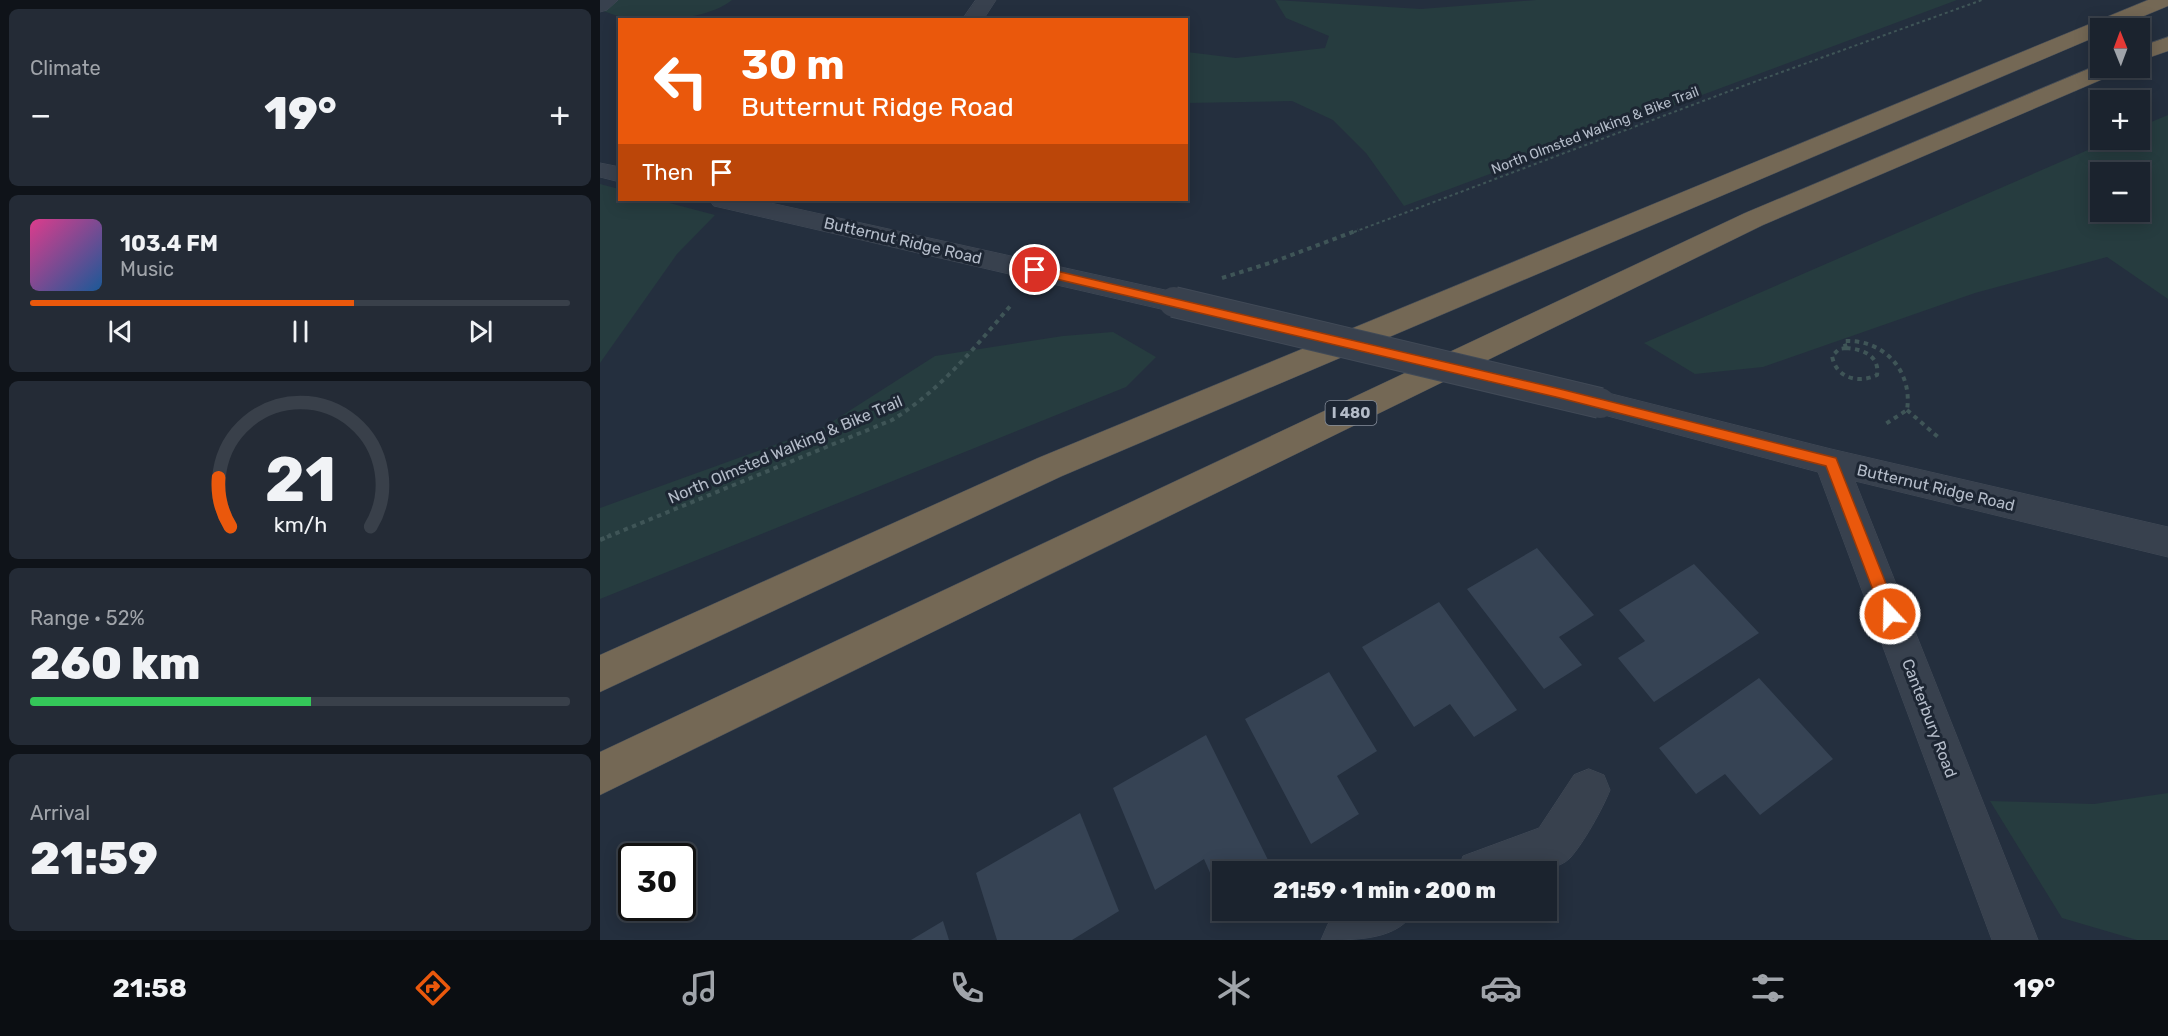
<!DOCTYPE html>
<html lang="en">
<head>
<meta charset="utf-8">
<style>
  :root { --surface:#1b232e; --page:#242b36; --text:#f1f3f6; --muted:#a0a4aa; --line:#39404a; --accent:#ea580c }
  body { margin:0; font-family:Rubik,sans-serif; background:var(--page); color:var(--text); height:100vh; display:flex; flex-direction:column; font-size:22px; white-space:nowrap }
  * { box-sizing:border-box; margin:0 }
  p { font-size:20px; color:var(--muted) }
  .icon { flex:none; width:33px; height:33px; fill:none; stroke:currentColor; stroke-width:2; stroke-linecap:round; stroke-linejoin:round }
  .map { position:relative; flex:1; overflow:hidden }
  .panel { display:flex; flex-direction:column; gap:9px; padding:9px; background:#0f1319; width:600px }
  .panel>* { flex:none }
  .top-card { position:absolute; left:18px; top:18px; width:570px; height:183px; border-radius:0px; box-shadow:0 3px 15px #0003,0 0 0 2px var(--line); background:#ea580c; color:#fff; overflow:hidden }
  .needle { width:39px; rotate:359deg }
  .buttons { position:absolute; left:1490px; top:18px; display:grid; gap:12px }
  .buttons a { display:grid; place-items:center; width:60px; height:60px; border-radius:0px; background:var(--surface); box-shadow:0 3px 15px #0003,0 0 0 2px var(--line); font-size:30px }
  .speed { position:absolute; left:18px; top:843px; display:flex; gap:12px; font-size:30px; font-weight:700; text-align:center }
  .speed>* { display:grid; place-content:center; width:78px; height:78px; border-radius:50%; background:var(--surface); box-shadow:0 3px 15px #0003,0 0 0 2px var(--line); line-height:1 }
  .speed .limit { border:3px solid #111; border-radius:9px; background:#fff; color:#111 }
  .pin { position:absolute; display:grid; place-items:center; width:51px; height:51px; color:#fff; margin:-26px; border:3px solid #fff; border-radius:50%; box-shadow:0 2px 6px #0007 }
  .me { position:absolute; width:66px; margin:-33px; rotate:339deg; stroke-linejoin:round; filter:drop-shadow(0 0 4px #0008) }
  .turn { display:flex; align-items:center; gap:21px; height:126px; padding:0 24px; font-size:27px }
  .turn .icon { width:78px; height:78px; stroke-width:2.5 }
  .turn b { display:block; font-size:42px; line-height:51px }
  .then { display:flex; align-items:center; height:57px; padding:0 24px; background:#0003; gap:12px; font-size:22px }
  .big { font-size:45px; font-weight:800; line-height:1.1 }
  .panel .tile { flex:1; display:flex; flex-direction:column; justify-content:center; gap:9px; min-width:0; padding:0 21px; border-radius:9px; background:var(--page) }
  .panel .dial { align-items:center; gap:0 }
  .dial svg { height:156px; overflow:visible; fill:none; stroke:var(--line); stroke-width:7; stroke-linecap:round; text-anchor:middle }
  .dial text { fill:var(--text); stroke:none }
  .song { display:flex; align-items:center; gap:18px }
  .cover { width:72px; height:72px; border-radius:9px; background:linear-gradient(135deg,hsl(330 70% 55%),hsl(210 70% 35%)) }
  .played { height:6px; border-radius:3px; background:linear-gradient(90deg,var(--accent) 60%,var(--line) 60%) }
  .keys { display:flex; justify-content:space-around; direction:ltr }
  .heat { display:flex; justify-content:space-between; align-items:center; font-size:33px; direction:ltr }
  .charge { height:9px; border-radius:4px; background:linear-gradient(90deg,#34c759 52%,var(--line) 0) }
  .trip { position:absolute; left:612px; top:861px; width:345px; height:60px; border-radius:0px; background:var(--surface); box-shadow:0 3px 15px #0003,0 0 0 2px var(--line); font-weight:800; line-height:60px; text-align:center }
  .tab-bar { display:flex; height:96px; justify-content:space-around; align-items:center; background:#0b0e12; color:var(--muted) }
  .tab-bar .icon { width:42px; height:42px }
  .tab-bar .on { color:var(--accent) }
  .tab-bar b { font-size:27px; color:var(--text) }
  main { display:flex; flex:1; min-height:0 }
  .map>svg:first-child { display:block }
  .green { fill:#263c3f; fill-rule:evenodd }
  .building { fill:#364354 }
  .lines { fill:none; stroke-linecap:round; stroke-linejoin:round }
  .minor-casing { stroke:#414a57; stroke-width:1 }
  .highway-casing { stroke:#434c59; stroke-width:1 }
  .path-far2 { stroke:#3f5557; stroke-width:2; stroke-dasharray:3 3; stroke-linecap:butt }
  .path-far1 { stroke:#3f5557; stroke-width:4; stroke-dasharray:4.5 4.5; stroke-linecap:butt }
  .path { stroke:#3f5557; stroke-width:4.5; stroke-dasharray:5 5; stroke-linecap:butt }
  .minor { fill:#38414e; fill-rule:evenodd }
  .highway { fill:#746855; fill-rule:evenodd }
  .minor-bridge-casing { stroke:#414a57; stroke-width:32; stroke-linecap:butt }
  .minor-bridge { stroke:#38414e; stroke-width:30 }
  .route { fill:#ea580c; stroke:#983908; stroke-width:1.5 }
  .labels { text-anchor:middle; stroke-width:6; stroke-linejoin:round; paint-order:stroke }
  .far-street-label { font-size:14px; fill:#b4bcc9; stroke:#1d2633 }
  .shield { fill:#1d2633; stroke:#878f9c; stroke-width:1.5 }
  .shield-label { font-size:15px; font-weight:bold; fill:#b4bcc9 }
  .street-label { font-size:16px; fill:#b4bcc9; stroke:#1d2633 }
</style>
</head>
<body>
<main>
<section class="panel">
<div class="tile"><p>Climate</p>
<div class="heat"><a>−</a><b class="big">19°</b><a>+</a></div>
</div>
<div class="tile">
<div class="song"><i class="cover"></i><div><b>103.4 FM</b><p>Music</p></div></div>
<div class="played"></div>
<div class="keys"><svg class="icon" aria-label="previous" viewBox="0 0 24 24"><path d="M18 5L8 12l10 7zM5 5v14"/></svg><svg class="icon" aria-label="pause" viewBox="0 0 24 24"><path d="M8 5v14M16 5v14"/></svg><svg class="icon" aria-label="next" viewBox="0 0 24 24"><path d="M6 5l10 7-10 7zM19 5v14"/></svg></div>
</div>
<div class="tile dial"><svg viewBox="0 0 100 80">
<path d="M14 69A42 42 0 1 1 86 69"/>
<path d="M14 69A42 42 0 0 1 8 44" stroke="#ea580c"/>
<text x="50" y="56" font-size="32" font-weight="700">21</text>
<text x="50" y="72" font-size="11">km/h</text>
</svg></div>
<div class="tile"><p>Range · 52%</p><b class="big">260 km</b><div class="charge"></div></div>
<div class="tile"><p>Arrival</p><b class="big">21:59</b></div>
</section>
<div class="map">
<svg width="1568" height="940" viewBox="0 0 1568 940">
  <rect width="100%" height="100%" fill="#242f3e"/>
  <g class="green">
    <path d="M 0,0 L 132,0 C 110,18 59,23 32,19 C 21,18 10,13 0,10 Z"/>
    <polygon points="675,0 821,9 936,0 1357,0 804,206 766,153 733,120 692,101 587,103 587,52 636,58 725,48 729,36 686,18"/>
    <path d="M 1568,115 L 1568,299 L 1507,257 L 1375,293 L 1163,367 L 1095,374 L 1044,343 L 1511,140 L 1539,140 L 1539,127 ZM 1539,172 L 1539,212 L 1500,212 L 1500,172 Z"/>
    <polygon points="0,184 19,189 20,200 58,200 115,215 77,254 0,363"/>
    <polygon points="513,332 556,357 526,387 0,599 0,508 224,427 335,356 463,336"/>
    <polygon points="1568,793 1568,940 1537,940 1462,918 1390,801 1494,804"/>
  </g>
  <g class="building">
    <polygon points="937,548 994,615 959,637 982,665 944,689 867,589"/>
    <polygon points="1094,564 1159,633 1054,702 1018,658 1045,641 1019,610"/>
    <polygon points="839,602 917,710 874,737 850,704 814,727 762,647"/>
    <polygon points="729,672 777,751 737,776 759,814 711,844 645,719"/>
    <polygon points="1159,678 1233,759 1160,815 1125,774 1096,794 1059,748"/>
    <polygon points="606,735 672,868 666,872 622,872 622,900 604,859 555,890 513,788"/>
    <polygon points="480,813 519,911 472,940 397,940 376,873"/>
    <polygon points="343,921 349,940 311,940"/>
  </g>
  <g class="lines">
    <g class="minor-casing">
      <g id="minor">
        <polygon points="0,0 18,0 7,10 0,12"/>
        <polygon points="376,0 396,0 383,20 362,20"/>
        <polygon points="0,163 20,167 20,182 0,177"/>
        <polygon points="110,200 157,200 574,292 584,295 588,302 584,309 574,312 123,208 114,206"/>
        <polygon points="1000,391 1231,449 1568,527 1568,557 1255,481 1438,940 1392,940 1218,472 989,411 984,403 989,395"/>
        <path d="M 989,769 L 1004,775 L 1010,790 C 1003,808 983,844 970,858 C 951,878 884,872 857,872 L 863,856 L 939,828 L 974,775 Z"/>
        <path d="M 750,910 L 815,910 C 799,940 758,940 721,940 L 728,924 Z"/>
      </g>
    </g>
    <g class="highway-casing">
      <g id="highway">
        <polygon points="1548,0 1568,0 1568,6 1515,28 1500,28 1500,35 462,476 0,692 0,655 438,458"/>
        <polygon points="1568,37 1568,51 1539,61 1539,47"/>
        <polygon points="1500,64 1500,68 1520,68 1517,73 1163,225 0,795 0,752 1145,213"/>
      </g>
    </g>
    <polyline class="path-far2" points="754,232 1143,86 1382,0"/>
    <g class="path-far1">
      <polyline points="622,278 673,262 758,230"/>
      <path d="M 1246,348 L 1244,341 C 1284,339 1313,371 1307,410 L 1284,425"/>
      <path d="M 1246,348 C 1263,349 1280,356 1277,375 C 1258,384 1236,378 1232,356 L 1239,349 Z"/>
      <polyline points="1307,410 1338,437"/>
      <path d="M 7,537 L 292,420 C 341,390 375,347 412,304"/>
    </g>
    <polyline class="path" points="0,540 11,535"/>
    <use href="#minor" class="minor"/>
    <use href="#highway" class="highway"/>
    <g class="minor-bridge-casing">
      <polyline id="minor-bridge" points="574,302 1000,403"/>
    </g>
    <use href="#minor-bridge" class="minor-bridge"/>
  </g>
  <polygon class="route" points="435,266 956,388 1236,458 1298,614 1295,619 1290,621 1284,619 1226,466 956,397 431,273 429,270"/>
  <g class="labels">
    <g class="far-street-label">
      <text transform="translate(995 130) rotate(-21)" y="5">North Olmsted Walking &amp; Bike Trail</text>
    </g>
    <rect class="shield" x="725.5" y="401" width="51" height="24" rx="4.5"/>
    <g class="shield-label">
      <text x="751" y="418">I 480</text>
    </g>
    <g class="street-label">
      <text transform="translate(303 240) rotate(13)" y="6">Butternut Ridge Road</text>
      <text transform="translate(185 449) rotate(-23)" y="6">North Olmsted Walking &amp; Bike Trail</text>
      <text transform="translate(1336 487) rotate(13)" y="6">Butternut Ridge Road</text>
      <text transform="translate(1330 718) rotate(69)" y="6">Canterbury Road</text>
    </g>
  </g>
</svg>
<div class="buttons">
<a><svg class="needle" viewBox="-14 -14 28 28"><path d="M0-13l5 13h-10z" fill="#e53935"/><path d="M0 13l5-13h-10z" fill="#a0a4aa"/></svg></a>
<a>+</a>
<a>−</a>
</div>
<div class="speed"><div class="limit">30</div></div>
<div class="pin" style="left:435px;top:270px;background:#d93025"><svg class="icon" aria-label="arrive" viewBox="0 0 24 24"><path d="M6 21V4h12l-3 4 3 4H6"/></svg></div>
<svg class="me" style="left:1290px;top:614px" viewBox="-20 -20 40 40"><circle r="17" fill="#ea580c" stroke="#fff" stroke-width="3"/><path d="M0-11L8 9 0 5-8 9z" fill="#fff"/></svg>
<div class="trip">21:59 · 1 min · 200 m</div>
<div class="top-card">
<div class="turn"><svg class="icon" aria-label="left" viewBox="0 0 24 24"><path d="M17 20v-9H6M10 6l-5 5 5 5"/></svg><div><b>30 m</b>Butternut Ridge Road</div></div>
<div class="then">Then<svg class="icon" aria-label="arrive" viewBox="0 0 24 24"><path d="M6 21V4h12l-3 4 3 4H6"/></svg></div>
</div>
</div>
</main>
<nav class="tab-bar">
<b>21:58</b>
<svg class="icon on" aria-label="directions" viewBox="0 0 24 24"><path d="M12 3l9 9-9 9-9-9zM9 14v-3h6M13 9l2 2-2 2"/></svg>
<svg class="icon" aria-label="music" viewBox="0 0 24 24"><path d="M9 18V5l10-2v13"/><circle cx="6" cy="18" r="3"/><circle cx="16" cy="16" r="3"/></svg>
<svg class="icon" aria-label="phone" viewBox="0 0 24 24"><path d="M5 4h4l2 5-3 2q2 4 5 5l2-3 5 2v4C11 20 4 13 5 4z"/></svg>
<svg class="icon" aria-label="climate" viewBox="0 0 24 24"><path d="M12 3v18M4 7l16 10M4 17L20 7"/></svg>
<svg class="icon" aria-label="car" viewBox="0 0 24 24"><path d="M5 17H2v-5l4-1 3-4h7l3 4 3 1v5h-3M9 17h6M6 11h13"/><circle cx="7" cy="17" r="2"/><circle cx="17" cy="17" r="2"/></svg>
<svg class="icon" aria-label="filters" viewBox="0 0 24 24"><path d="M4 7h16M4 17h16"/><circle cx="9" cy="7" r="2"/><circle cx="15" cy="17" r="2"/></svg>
<b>19°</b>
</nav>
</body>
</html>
